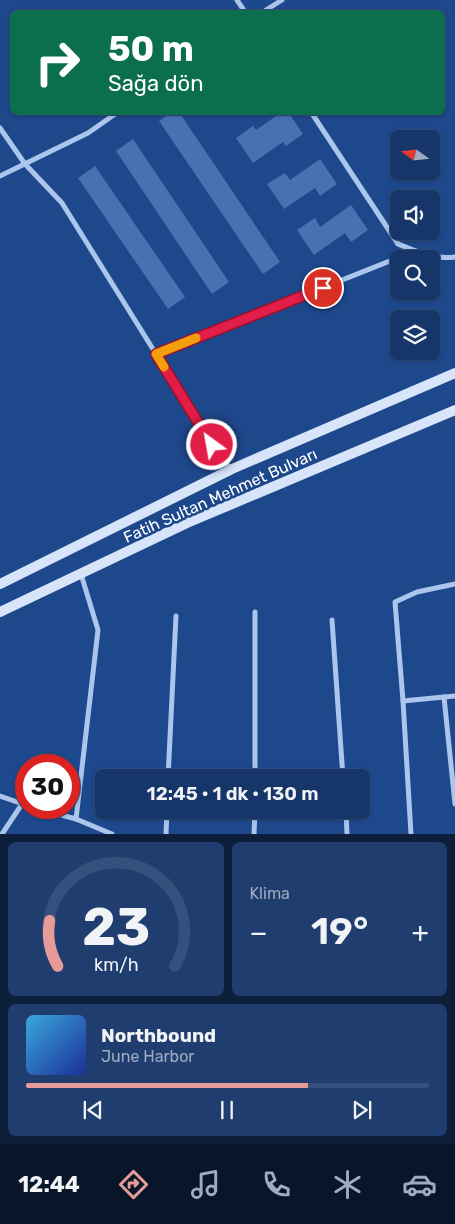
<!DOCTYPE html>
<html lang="tr">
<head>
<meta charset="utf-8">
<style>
  :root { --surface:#163669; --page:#1f3e6f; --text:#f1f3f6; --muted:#9eabc0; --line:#35507d; --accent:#e69b98 }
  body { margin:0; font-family:Rubik,sans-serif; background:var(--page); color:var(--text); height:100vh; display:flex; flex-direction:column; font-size:19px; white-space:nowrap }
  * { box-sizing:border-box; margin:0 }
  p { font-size:16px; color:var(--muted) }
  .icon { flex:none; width:28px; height:28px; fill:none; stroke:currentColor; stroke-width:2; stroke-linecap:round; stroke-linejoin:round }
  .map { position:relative; height:834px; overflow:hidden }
  .details { display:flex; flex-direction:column; gap:8px; padding:8px; background:#0c1e3a; flex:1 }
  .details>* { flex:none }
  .hud { position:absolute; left:10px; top:10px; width:435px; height:105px; border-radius:8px; box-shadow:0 1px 4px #0004,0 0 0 1px var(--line); background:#0b6e4f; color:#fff; overflow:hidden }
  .needle { width:32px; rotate:285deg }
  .buttons { position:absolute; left:390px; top:130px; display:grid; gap:10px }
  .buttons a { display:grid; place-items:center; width:50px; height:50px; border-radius:8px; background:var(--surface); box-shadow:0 1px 4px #0004,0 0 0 1px var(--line); font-size:25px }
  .speed { position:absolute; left:15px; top:754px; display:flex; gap:10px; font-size:25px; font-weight:700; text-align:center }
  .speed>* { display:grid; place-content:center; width:65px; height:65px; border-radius:50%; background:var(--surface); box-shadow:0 1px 4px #0004,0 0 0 1px var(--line); line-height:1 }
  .speed .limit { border:8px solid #d22; background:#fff; color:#111 }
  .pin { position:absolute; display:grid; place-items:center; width:42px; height:42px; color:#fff; margin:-21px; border:2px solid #fff; border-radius:50%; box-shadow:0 1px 5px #0007 }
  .me { position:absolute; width:55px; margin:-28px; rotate:328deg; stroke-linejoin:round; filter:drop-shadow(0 0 4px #0008) }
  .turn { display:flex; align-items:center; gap:18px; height:105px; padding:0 15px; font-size:22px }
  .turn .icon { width:65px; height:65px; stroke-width:2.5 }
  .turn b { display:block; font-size:35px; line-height:42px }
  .big { font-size:38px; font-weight:600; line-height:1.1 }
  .details .widget { flex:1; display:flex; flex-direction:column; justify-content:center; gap:8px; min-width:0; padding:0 18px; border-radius:8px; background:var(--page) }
  .details .dial { align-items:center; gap:0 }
  .dial svg { height:130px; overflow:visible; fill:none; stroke:var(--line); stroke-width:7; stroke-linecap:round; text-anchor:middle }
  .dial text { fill:var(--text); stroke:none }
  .song { display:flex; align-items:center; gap:15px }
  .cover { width:60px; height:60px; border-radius:8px; background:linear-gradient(135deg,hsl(200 70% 55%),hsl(230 70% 35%)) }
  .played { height:5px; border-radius:2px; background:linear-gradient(90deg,var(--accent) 70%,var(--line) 70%) }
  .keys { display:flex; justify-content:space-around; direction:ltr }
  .heat { display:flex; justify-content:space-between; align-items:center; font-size:28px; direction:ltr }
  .details .tiles { flex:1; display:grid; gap:8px; grid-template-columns:1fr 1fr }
  .widget:last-child { grid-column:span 2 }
  .trip { position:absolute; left:95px; top:769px; width:275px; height:50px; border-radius:8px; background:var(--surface); box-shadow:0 1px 4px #0004,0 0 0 1px var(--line); font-weight:600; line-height:50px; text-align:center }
  .tabs { display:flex; height:80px; justify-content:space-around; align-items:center; background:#09162a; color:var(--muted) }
  .tabs .icon { width:35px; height:35px }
  .tabs .current { color:var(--accent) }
  .tabs b { font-size:22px; color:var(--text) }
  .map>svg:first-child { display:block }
  .building { fill:#4671b3 }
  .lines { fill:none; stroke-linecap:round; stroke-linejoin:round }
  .street { stroke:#abc5ec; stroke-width:5 }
  .secondary { stroke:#d7e4f9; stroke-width:10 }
  .route-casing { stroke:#92132f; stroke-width:12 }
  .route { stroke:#e11d48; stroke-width:9 }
  .slow { stroke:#f59e0b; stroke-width:9 }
  .labels { text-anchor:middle; stroke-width:5; stroke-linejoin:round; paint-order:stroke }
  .street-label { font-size:16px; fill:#fff; stroke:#1e488c }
</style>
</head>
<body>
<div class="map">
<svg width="455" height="834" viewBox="0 0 455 834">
  <rect width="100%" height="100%" fill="#1e488c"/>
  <g class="building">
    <polygon points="172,112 179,112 280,262 263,274 159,121"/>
    <polygon points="282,112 288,112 303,134 286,146 283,142 253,163 236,138 253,126 256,130"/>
    <polygon points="133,139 229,282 212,294 116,151"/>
    <polygon points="320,159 337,184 320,196 315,188 284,209 267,184 285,173 290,180"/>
    <polygon points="95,166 185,297 168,309 78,178"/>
    <polygon points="351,205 368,230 351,242 345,233 314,255 297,230 315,218 320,227"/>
  </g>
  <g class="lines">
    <g class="street">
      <polyline points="237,0 245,12"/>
      <polyline points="263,12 282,0"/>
      <path d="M 311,112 L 398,244 C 415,251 436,260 455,257"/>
      <polyline points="0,128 25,164 62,203 222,460 232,469"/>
      <polyline points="0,176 88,133 118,112"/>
      <polyline points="156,354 415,251"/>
      <polyline points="255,612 255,778"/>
      <polyline points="332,620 343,778"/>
      <polyline points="444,697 455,696"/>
      <polyline points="403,701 444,697 455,804"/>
      <polyline points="168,778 176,616"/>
      <polyline points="0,796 26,805"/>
      <polyline points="36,808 76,819 112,834"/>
      <polyline points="346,810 347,834"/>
      <polyline points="76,819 98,630 81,574"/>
      <polyline points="2,834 22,804"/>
      <polyline points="166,834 167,810"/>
      <polyline points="254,834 255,810"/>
      <polyline points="411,834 403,701 395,602 417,592 455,584"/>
    </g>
    <g class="secondary">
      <polyline points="0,584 232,469 455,373"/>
      <polyline points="0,612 187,523 455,410"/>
    </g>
  </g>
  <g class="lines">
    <g class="route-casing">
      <polyline id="route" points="212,445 156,354 323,288"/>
    </g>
    <use href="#route" class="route"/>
    <polyline class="slow" points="164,367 156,354 196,338"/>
  </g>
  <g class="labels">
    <g class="street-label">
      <text transform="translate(220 495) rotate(-24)" y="6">Fatih Sultan Mehmet Bulvarı</text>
    </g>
  </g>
</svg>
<div class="buttons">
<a><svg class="needle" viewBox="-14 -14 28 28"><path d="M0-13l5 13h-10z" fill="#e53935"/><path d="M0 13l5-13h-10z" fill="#9eabc0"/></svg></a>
<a><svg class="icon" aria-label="sound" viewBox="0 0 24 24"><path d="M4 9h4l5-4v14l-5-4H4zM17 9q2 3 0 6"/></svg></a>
<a><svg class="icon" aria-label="search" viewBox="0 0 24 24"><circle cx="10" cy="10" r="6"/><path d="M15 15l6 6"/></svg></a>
<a><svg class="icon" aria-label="layers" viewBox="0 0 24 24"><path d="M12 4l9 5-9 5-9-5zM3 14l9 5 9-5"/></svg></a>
</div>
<div class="speed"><div class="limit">30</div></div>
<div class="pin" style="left:323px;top:288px;background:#d93025"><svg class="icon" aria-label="arrive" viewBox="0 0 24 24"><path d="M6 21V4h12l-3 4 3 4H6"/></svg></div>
<svg class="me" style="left:212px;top:445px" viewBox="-20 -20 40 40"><circle r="17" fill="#e11d48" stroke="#fff" stroke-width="3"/><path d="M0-11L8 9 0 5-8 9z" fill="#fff"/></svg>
<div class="trip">12:45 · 1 dk · 130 m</div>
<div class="hud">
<div class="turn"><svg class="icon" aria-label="right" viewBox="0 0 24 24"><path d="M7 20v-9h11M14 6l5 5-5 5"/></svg><div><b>50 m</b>Sağa dön</div></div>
</div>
</div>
<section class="details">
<div class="tiles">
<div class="widget dial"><svg viewBox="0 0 100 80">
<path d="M14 69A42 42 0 1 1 86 69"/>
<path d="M14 69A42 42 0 0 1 9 41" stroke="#e69b98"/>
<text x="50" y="56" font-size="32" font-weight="700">23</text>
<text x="50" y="72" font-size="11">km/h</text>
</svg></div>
<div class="widget"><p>Klima</p>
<div class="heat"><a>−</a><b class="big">19°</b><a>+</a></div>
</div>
<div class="widget">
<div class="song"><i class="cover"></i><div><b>Northbound</b><p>June Harbor</p></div></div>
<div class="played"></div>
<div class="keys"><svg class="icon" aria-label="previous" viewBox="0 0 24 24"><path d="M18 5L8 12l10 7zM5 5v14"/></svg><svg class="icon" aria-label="pause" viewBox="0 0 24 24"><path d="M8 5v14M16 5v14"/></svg><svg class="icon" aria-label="next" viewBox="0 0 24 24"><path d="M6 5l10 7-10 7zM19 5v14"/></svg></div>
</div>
</div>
</section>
<nav class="tabs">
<b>12:44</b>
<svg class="icon current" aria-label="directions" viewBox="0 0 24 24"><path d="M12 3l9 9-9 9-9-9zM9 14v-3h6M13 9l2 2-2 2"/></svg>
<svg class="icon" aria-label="music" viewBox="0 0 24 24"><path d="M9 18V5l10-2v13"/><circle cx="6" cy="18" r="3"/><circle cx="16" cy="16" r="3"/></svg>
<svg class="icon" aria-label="phone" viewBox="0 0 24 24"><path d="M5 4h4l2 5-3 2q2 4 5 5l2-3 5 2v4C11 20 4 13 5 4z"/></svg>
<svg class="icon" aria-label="climate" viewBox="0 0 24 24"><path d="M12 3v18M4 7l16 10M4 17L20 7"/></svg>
<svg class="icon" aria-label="car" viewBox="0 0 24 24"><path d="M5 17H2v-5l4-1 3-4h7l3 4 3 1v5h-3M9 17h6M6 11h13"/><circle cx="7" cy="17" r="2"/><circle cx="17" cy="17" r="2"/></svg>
</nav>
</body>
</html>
